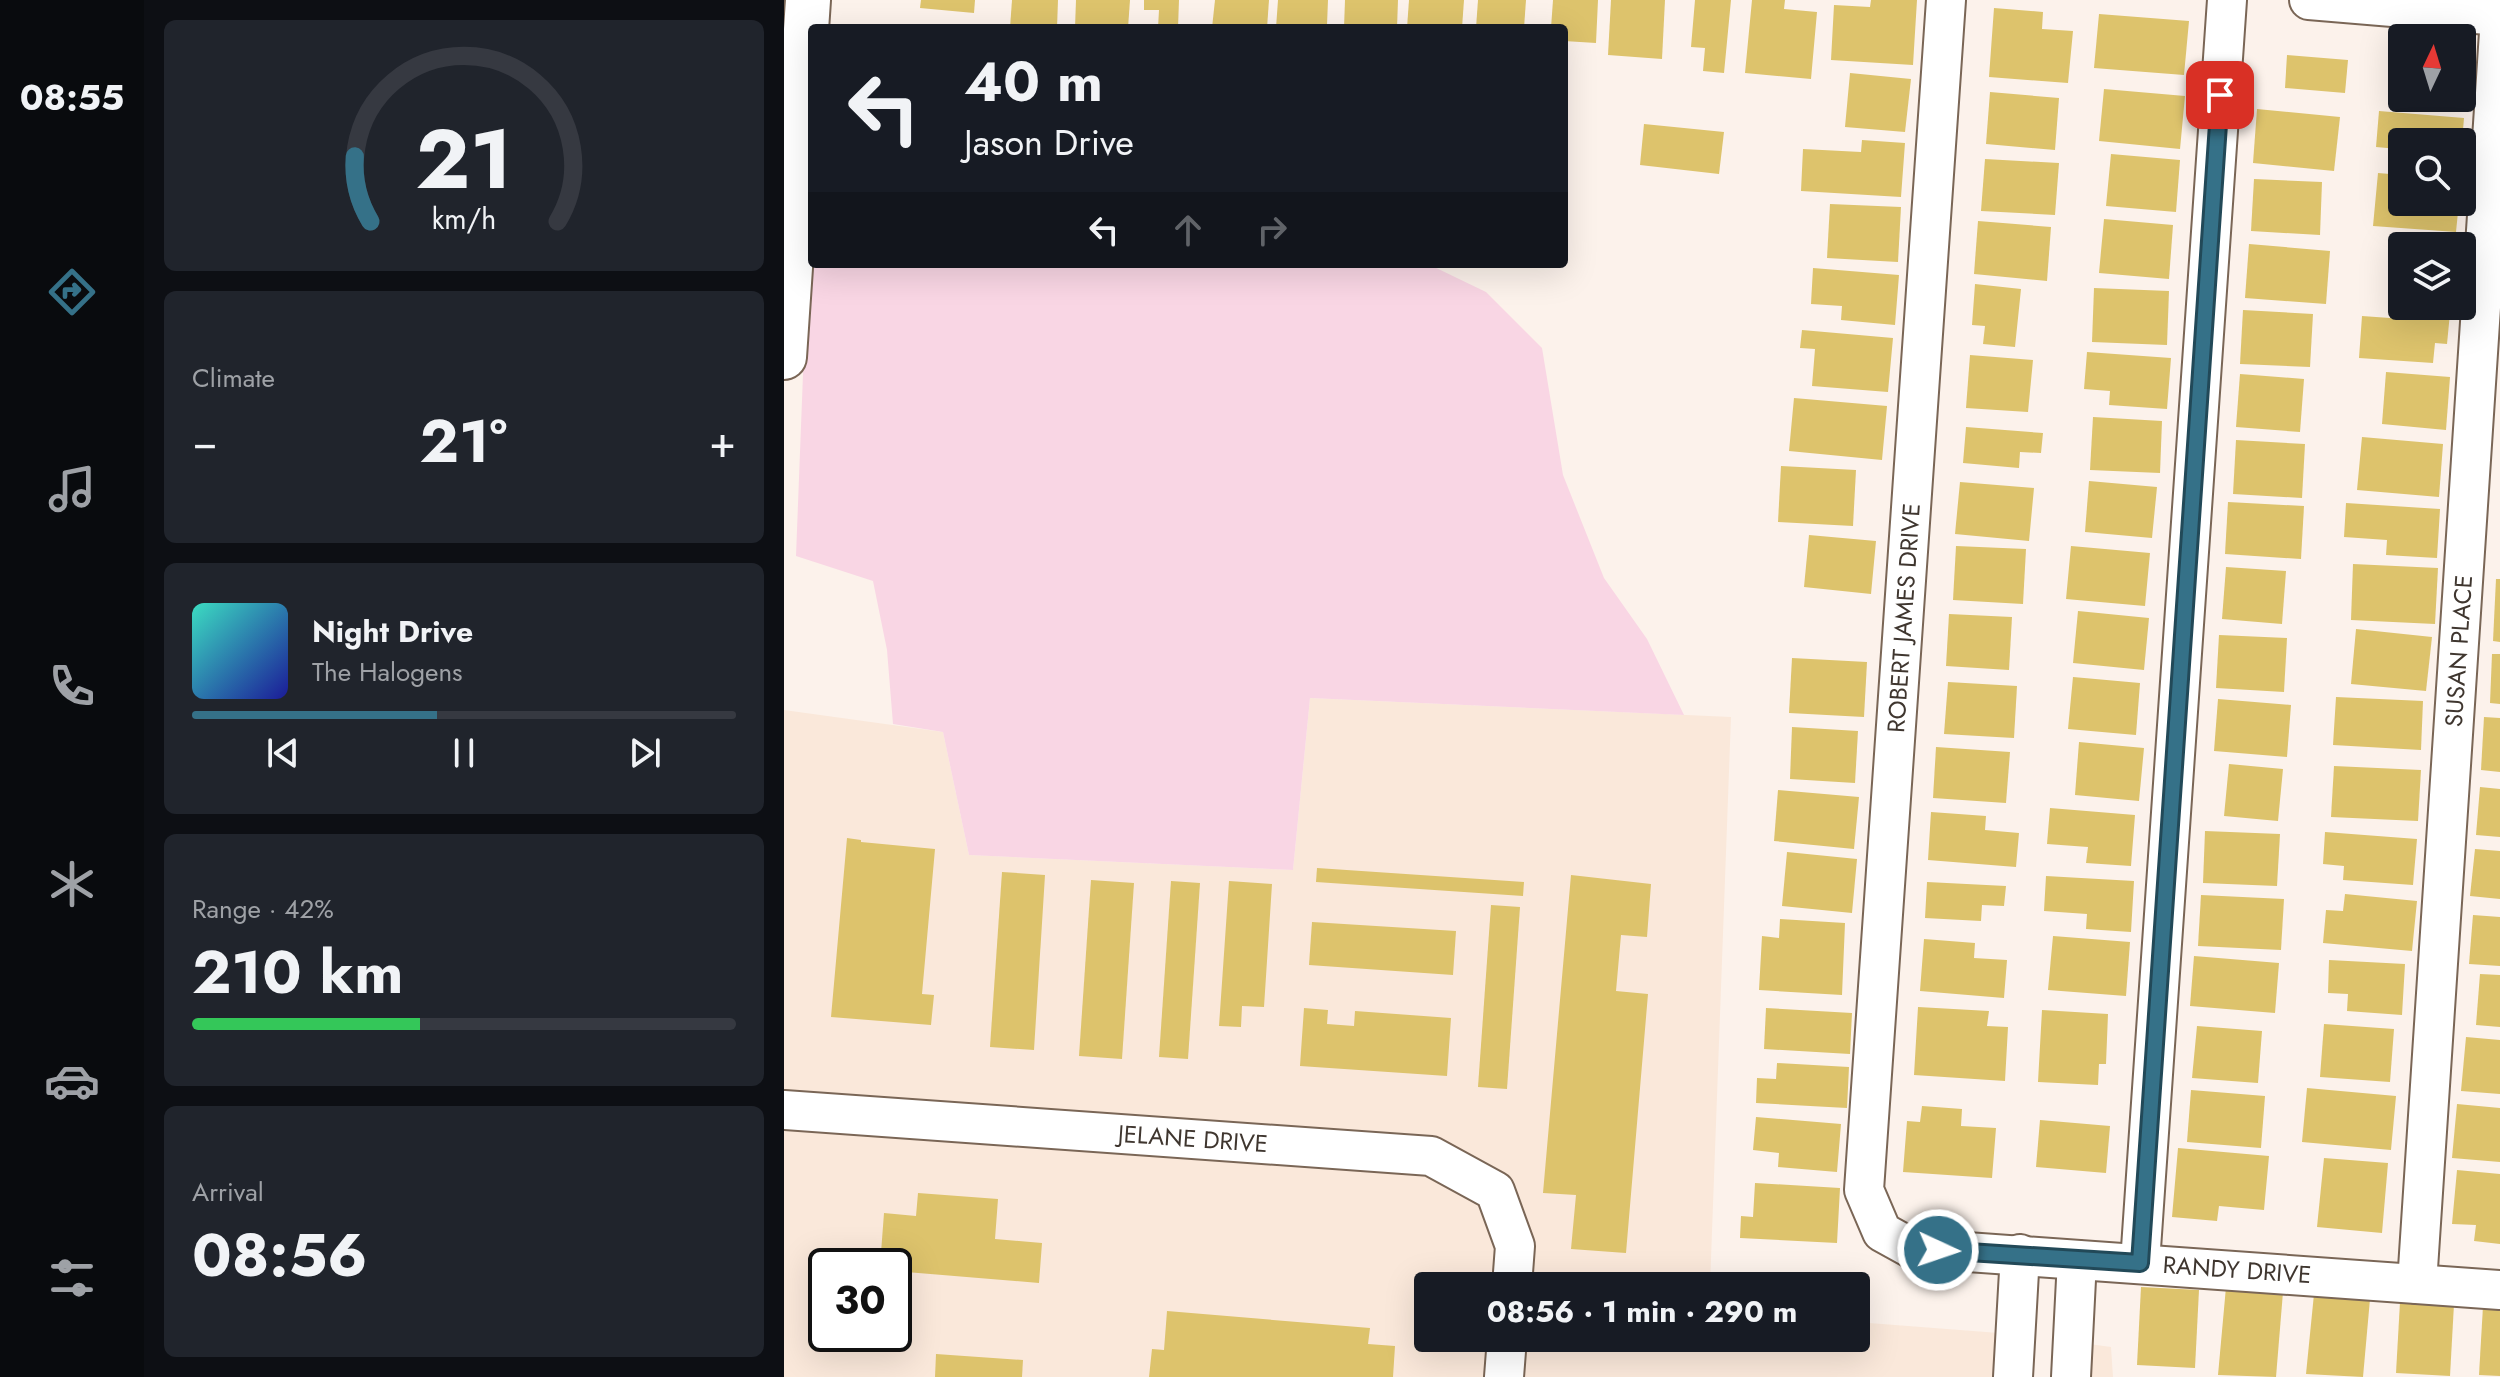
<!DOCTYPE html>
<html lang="en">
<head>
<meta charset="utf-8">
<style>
  :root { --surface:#171b24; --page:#20242c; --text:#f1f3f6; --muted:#9ea1a6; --line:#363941; --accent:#357188 }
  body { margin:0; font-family:Jost,sans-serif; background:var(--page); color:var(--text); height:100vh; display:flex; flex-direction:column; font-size:30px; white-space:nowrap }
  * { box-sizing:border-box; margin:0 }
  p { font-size:26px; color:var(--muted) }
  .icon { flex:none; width:44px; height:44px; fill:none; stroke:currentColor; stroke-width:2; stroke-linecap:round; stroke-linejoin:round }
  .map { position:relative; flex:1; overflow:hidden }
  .panel { display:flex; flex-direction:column; gap:20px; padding:20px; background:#0d0f14; width:640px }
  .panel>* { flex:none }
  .banner { position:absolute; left:24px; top:24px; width:760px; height:244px; border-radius:8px; box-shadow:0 8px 32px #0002; background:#171b24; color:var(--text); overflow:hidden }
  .needle { width:52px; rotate:4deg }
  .controls { position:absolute; left:1604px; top:24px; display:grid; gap:16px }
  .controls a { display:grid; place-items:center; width:88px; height:88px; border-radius:8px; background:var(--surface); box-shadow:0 8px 32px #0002; font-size:40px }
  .speed { position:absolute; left:24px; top:1248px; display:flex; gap:16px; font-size:40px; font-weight:700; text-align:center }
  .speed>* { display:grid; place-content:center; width:104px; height:104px; border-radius:50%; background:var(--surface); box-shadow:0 8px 32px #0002; line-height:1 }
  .speed .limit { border:4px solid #111; border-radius:12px; background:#fff; color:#111 }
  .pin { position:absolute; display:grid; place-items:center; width:68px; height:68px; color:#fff; margin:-34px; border-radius:16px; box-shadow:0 4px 12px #0006 }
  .me { position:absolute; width:88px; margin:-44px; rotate:93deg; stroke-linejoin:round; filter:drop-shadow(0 0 6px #0008) }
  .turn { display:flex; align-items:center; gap:28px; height:168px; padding:0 24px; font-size:36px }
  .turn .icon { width:104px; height:104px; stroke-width:2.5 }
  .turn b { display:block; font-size:56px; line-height:68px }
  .lanes { display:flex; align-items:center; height:76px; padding:0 24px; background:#0003; justify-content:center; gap:40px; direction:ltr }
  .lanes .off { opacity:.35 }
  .big { font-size:60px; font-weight:700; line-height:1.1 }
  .panel .tile { flex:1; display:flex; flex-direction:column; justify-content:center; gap:12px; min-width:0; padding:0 28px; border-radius:12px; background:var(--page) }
  .panel .dial { align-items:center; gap:0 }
  .dial svg { height:208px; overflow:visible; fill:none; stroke:var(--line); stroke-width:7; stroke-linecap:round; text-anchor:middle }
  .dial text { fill:var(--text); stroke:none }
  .song { display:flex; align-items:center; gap:24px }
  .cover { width:96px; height:96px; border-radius:12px; background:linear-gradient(135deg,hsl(170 70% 55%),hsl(240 70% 35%)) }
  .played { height:8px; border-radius:4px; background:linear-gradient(90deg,var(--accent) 45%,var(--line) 45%) }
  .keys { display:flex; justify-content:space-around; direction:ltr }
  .heat { display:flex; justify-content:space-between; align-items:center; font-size:44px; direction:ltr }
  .charge { height:12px; border-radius:6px; background:linear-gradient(90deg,#34c759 42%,var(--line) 0) }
  .trip { position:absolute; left:630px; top:1272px; width:456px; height:80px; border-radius:8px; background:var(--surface); box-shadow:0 8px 32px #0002; font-weight:700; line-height:80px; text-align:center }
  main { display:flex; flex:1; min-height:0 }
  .menu { display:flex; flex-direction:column; width:144px; justify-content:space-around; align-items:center; background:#090b0e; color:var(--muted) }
  .menu .icon { width:56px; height:56px }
  .menu .on { color:var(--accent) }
  .menu b { font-size:36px; color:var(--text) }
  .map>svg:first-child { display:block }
  .built { fill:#fae8da; fill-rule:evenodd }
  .green { fill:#f9d6e4 }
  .building { fill:#ddc36c }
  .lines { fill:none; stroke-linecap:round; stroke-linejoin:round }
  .minor-casing { stroke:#7a6656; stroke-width:42 }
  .tertiary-casing { stroke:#7a6656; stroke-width:48 }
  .minor { stroke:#fff; stroke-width:38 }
  .tertiary { stroke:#fff; stroke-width:44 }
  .route-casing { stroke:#224958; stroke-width:20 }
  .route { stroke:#357188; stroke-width:14 }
  .labels { text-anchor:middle; stroke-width:6; stroke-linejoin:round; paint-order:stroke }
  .street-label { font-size:24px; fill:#3f362f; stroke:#fff }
</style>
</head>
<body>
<main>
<nav class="menu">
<b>08:55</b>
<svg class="icon on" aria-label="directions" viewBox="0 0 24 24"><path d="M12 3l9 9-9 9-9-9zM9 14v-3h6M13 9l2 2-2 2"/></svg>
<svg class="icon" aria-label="music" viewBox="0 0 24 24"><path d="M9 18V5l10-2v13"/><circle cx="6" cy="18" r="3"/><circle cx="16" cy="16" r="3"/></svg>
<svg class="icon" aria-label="phone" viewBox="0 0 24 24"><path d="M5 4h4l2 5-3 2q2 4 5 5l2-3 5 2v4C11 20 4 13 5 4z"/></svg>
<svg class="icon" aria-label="climate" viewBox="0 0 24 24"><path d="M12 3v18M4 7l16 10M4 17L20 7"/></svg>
<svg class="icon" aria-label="car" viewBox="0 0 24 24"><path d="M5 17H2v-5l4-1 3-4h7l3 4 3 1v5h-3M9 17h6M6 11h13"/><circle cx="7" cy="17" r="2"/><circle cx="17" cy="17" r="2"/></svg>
<svg class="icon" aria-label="filters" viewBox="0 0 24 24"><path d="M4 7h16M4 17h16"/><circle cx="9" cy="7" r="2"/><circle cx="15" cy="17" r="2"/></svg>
</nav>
<section class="panel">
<div class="tile dial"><svg viewBox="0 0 100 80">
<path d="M14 69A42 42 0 1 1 86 69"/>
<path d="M14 69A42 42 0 0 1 8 44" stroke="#357188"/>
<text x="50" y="56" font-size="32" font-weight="700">21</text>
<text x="50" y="72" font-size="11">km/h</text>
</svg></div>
<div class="tile"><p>Climate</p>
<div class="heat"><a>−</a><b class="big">21°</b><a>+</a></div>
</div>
<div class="tile">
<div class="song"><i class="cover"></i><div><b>Night Drive</b><p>The Halogens</p></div></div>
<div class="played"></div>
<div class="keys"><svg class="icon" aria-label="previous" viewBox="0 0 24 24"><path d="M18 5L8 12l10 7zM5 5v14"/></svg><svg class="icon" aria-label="pause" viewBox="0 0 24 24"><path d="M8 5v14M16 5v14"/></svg><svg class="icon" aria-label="next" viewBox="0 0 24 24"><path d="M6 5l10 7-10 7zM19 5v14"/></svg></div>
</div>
<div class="tile"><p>Range · 42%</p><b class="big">210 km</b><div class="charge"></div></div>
<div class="tile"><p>Arrival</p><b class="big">08:56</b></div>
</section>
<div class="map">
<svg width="1716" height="1377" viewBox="0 0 1716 1377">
  <rect width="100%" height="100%" fill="#fcf2eb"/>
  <g class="built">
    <polygon points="526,698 947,717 926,1286 744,1286 747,1247 655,1139 649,1137 0,1092 0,710 159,732 185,855 509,870"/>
    <path d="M 0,1129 L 643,1174 L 698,1204 L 714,1249 L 711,1286 L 644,1286 L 644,1338 L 707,1338 L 703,1377 L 0,1377 ZM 42,1266 L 110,1266 L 110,1334 L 42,1334 Z"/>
    <polygon points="1072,1322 1215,1333 1213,1377 736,1377 740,1338 1072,1338"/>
    <polygon points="1305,1344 1327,1347 1329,1377 1303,1377"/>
  </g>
  <polygon class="green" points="24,245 28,264 644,264 702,292 758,348 779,475 820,578 863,639 900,715 526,698 509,870 185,855 159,732 109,724 103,650 89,581 12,556"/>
  <g class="building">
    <polygon points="137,0 191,0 190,13 136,8"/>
    <polygon points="228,0 274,0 273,28 226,28"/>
    <polygon points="292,0 346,0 344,28 291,28"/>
    <polygon points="360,0 395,0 394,28 374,28 375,10 360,10"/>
    <polygon points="431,0 485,0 483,28 428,28"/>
    <polygon points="494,0 544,0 543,25 528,24 528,28 492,28"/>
    <polygon points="561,0 614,0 613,28 560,28"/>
    <polygon points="625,0 680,0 678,28 623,28"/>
    <polygon points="694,0 742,0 740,28 692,28"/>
    <polygon points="769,0 814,0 812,43 780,41 780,28 767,28"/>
    <polygon points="827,0 881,0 878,59 824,55"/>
    <polygon points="911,0 947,0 940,73 919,71 921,48 907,47"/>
    <polygon points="968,0 1001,0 1000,9 1033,12 1027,79 961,73"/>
    <polygon points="1087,0 1133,0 1129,65 1047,60 1050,5 1086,7"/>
    <polygon points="1210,8 1259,12 1258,29 1289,31 1284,83 1205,77"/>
    <polygon points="1315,14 1405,21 1400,75 1310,68"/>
    <polygon points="1634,30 1685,35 1680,98 1678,98 1678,38 1634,38"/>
    <polygon points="1611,46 1618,46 1618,98 1607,98"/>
    <polygon points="1503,55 1564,60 1561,93 1501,88"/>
    <polygon points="1066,73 1127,79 1121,132 1061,127"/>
    <polygon points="1320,89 1401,96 1396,149 1315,141"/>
    <polygon points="1206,92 1275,98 1271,150 1202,144"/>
    <polygon points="1643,98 1680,98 1680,103 1643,100"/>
    <polygon points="1473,109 1556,117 1550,171 1469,163"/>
    <polygon points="1595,111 1680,118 1678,142 1618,142 1618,163 1613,163 1614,149 1592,147"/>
    <polygon points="860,124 940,132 935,174 856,165"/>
    <polygon points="1078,140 1121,143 1117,197 1017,191 1019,149 1077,152"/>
    <polygon points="1327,154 1396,160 1392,212 1322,206"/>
    <polygon points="1201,159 1275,163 1271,215 1197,211"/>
    <polygon points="1594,173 1618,175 1618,202 1675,202 1672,232 1589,226"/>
    <polygon points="1470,179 1538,182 1536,235 1467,231"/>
    <polygon points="1046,204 1117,207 1114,262 1043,258"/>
    <polygon points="1320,219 1389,225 1385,279 1315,273"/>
    <polygon points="1194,221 1267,227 1263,281 1190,274"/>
    <polygon points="1465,244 1546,251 1542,304 1461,298"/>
    <polygon points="1613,245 1618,245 1618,294 1611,293"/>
    <polygon points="1029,268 1115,275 1111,325 1057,320 1058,306 1027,304"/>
    <polygon points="1191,284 1237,289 1231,347 1199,344 1201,326 1188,325"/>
    <polygon points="1310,288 1385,291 1383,345 1308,342"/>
    <polygon points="1621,309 1666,313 1663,344 1651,343 1649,363 1575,358 1578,316 1620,319"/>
    <polygon points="1459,310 1529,314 1526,367 1456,364"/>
    <polygon points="1018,330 1109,338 1104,392 1028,386 1031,349 1016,348"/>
    <polygon points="1303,352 1387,358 1383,409 1325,405 1326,391 1300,389"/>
    <polygon points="1186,355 1249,360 1244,412 1182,408"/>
    <polygon points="1602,372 1666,377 1662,430 1598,424"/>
    <polygon points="1456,374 1520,379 1516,432 1452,427"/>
    <polygon points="1010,398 1103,406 1098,460 1005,451"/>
    <polygon points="1309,417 1378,421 1376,473 1306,470"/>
    <polygon points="1182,427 1259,433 1257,453 1236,452 1235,468 1179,463"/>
    <polygon points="1578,437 1659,444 1655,497 1573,490"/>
    <polygon points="1452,440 1521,444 1518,498 1449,494"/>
    <polygon points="997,466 1072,470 1069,526 994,522"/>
    <polygon points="1305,481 1373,487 1368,538 1301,532"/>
    <polygon points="1176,482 1250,488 1245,541 1171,534"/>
    <polygon points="1444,502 1520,506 1517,559 1441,554"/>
    <polygon points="1562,503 1656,509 1653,558 1602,555 1603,540 1560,537"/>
    <polygon points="1025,535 1092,541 1087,594 1020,587"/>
    <polygon points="1172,546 1242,549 1239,604 1169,600"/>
    <polygon points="1287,546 1366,553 1361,606 1282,599"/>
    <polygon points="1569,564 1654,568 1651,624 1567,620"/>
    <polygon points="1442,567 1502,571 1498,624 1438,619"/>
    <polygon points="1712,579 1716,579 1716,642 1709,641"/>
    <polygon points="1294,611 1365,618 1360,670 1289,663"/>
    <polygon points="1165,614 1228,617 1225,670 1162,666"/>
    <polygon points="1572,629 1648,637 1642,691 1567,684"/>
    <polygon points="1435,635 1503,638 1500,692 1432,688"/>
    <polygon points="1708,654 1716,654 1716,704 1706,703"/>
    <polygon points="1008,658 1083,662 1080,717 1005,713"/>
    <polygon points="1289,677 1356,683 1352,735 1284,729"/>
    <polygon points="1164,682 1233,686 1230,738 1160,734"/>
    <polygon points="1552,697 1639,701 1637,750 1549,745"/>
    <polygon points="1434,699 1507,705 1503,757 1430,751"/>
    <polygon points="1700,717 1716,718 1716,772 1697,770"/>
    <polygon points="1008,727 1074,731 1071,783 1006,779"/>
    <polygon points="1295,742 1360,748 1355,801 1291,795"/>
    <polygon points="1152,747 1226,752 1222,803 1149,798"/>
    <polygon points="1445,764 1499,769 1494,821 1440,816"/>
    <polygon points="1550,766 1637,770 1634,821 1547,817"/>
    <polygon points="1696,787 1716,789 1716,837 1692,835"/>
    <polygon points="994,790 1075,797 1070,849 990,841"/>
    <polygon points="1266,808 1351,815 1347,866 1302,863 1304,847 1263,844"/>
    <polygon points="1147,812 1202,816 1201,830 1235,833 1232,867 1144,860"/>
    <polygon points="1421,831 1496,834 1493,886 1419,883"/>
    <polygon points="1541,832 1633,839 1629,885 1559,880 1560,866 1539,864"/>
    <polygon points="63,838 77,840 77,842 151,849 138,994 150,995 147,1025 47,1017"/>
    <polygon points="1691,849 1716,851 1716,899 1686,896"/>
    <polygon points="1003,852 1073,859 1068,913 998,906"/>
    <polygon points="533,868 740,882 739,896 532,882"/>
    <polygon points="218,872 261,875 250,1050 206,1047"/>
    <polygon points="787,875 867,884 863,937 837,935 832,991 864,994 842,1253 787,1249 792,1195 759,1193"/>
    <polygon points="1262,876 1350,881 1347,932 1302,929 1303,914 1260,911"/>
    <polygon points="307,880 350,883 338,1059 295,1056"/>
    <polygon points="387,881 416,883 404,1059 375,1057"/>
    <polygon points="445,881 488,884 480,1007 458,1006 457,1027 435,1026"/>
    <polygon points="1143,882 1222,886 1220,906 1198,905 1197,921 1141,918"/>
    <polygon points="1561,894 1633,901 1628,951 1539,943 1542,910 1559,911"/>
    <polygon points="1417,895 1500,899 1497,950 1414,946"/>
    <polygon points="707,905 736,907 723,1089 694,1087"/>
    <polygon points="1689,915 1716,917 1716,966 1685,964"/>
    <polygon points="996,919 1061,923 1058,995 975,990 978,936 995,938"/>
    <polygon points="528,922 672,931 669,975 525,965"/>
    <polygon points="1269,936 1346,942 1342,996 1264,990"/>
    <polygon points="1140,939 1191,943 1190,958 1223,960 1220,998 1136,991"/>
    <polygon points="1410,956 1495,963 1491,1013 1406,1006"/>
    <polygon points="1545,960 1621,964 1618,1015 1563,1011 1564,994 1544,993"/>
    <polygon points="1696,974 1716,975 1716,1027 1692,1025"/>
    <polygon points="1134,1007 1205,1011 1203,1026 1224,1027 1221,1081 1130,1075"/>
    <polygon points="520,1008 544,1010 543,1024 570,1026 571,1011 667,1018 663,1076 516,1066"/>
    <polygon points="982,1008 1068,1013 1066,1054 980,1049"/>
    <polygon points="1258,1010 1324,1014 1322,1064 1315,1064 1314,1085 1254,1082"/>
    <polygon points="1540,1024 1610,1029 1606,1082 1536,1077"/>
    <polygon points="1413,1026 1478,1031 1474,1083 1408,1078"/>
    <polygon points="1682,1037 1716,1040 1716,1094 1677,1091"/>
    <polygon points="993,1063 1065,1067 1063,1108 972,1103 973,1078 992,1079"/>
    <polygon points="1523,1088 1612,1096 1607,1150 1518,1142"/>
    <polygon points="1407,1090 1481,1096 1477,1148 1403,1142"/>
    <polygon points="1673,1104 1716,1108 1716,1162 1668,1158"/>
    <polygon points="1138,1106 1178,1109 1177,1126 1212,1128 1208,1178 1119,1172 1123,1121 1136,1122"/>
    <polygon points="972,1117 1057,1124 1053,1172 994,1167 995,1153 969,1150"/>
    <polygon points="1256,1120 1326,1126 1322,1173 1252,1167"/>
    <polygon points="1394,1148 1485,1156 1480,1210 1435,1206 1433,1221 1388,1217"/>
    <polygon points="1540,1158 1604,1163 1598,1233 1533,1227"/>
    <polygon points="1673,1170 1716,1174 1716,1244 1690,1241 1692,1225 1668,1224"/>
    <polygon points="971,1183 1056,1188 1053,1243 956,1238 957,1216 969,1217"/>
    <polygon points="134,1193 214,1199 211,1239 258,1243 255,1283 110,1271 110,1266 96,1266 100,1213 132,1216"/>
    <polygon points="1357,1287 1415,1290 1411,1368 1353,1365"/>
    <polygon points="1442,1287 1499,1292 1492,1377 1434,1375"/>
    <polygon points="1530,1294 1586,1299 1579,1377 1522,1374"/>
    <polygon points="1616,1302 1670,1304 1666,1376 1612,1373"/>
    <polygon points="1699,1306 1716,1307 1716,1376 1695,1375"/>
    <polygon points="383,1311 586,1328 584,1344 611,1346 609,1377 365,1377 368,1349 380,1350"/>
    <polygon points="152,1354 239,1360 238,1377 151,1377"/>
  </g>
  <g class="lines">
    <g class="minor-casing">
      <g id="minor">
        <polyline points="1162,0 1080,1190 1098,1232 1127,1248 1716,1290"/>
        <polyline points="1525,0 1716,16"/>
        <polyline points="0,1110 647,1156 711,1191 731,1246 728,1286"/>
        <polyline points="1356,1263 1443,0"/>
        <polyline points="1633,1284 1716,17"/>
        <polyline points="720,1377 723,1338"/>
        <polyline points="1229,1377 1236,1254"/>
        <polyline points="1287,1377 1293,1260"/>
      </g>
    </g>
    <g class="tertiary-casing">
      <polyline id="tertiary" points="0,357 24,0"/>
    </g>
    <use href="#minor" class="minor"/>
    <use href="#tertiary" class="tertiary"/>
  </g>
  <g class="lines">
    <g class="route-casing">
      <polyline id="route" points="1154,1250 1356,1263 1436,95"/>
    </g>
    <use href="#route" class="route"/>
  </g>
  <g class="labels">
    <g class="street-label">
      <text transform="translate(1120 618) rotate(-86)" y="8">ROBERT JAMES DRIVE</text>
      <text transform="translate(1675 651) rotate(-86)" y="8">SUSAN PLACE</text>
      <text transform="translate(409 1139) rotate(4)" y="8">JELANE DRIVE</text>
      <text transform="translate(1453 1270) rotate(4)" y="8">RANDY DRIVE</text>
    </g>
  </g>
</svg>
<div class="controls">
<a><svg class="needle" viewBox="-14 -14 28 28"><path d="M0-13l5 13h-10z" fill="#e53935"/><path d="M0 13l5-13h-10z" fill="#9ea1a6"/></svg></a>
<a><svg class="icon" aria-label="search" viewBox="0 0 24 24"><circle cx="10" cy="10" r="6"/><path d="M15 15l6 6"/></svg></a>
<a><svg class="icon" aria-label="layers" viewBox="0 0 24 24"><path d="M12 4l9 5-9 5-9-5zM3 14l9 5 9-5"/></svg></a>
</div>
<div class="speed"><div class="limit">30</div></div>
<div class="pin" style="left:1436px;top:95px;background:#d93025"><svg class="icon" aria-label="arrive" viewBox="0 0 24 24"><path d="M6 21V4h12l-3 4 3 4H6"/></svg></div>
<svg class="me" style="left:1154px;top:1250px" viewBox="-20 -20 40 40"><circle r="17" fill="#357188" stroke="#fff" stroke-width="3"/><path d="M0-11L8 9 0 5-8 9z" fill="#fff"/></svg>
<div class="trip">08:56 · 1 min · 290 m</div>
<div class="banner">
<div class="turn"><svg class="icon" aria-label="left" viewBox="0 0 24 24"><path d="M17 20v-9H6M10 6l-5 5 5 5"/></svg><div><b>40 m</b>Jason Drive</div></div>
<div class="lanes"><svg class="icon" aria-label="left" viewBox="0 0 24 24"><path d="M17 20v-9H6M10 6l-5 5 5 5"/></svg><svg class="icon off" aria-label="ahead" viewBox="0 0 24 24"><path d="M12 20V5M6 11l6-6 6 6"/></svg><svg class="icon off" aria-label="right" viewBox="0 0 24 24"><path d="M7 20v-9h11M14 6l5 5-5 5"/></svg></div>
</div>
</div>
</main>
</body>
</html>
